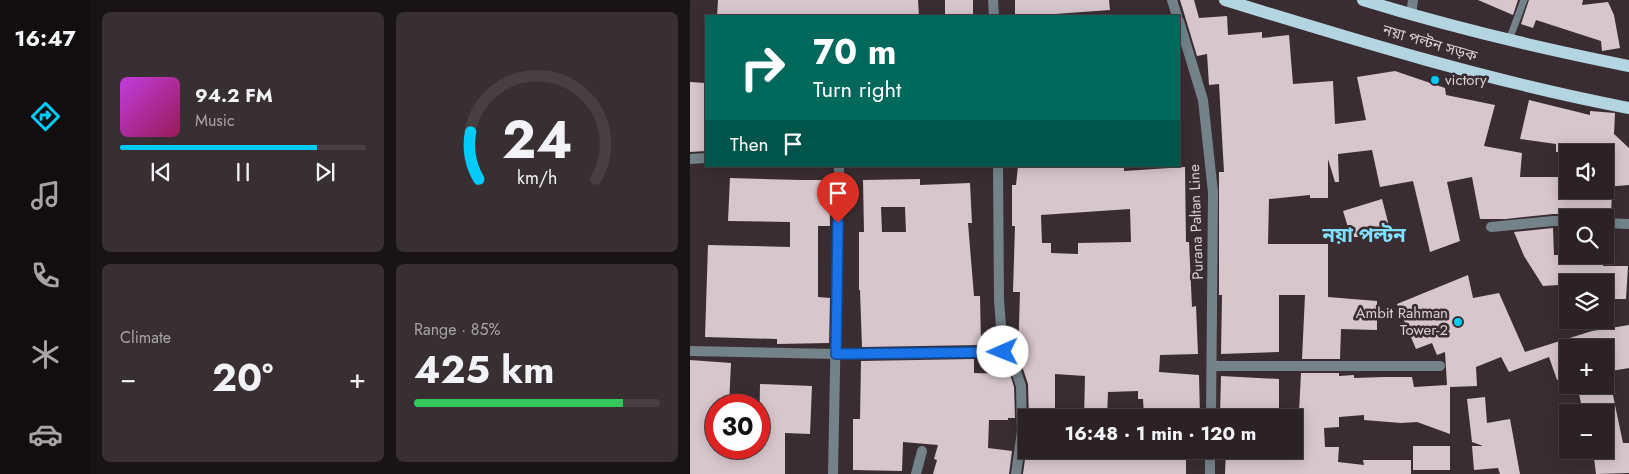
<!DOCTYPE html>
<html lang="en">
<head>
<meta charset="utf-8">
<style>
  :root { --surface:#2c2225; --page:#382f32; --text:#f1f3f6; --muted:#a6a4a7; --line:#483f42; --accent:#01cbf9 }
  body { margin:0; font-family:Jost,"Noto Sans Bengali",sans-serif; background:var(--page); color:var(--text); height:100vh; display:flex; flex-direction:column; font-size:19px; white-space:nowrap }
  * { box-sizing:border-box; margin:0 }
  p { font-size:16px; color:var(--muted) }
  .icon { flex:none; width:28px; height:28px; fill:none; stroke:currentColor; stroke-width:2; stroke-linecap:round; stroke-linejoin:round }
  .map { position:relative; flex:1; overflow:hidden }
  .side { display:flex; flex-direction:column; gap:12px; padding:12px; background:#181314; width:600px }
  .side>* { flex:none }
  .top-card { position:absolute; left:15px; top:15px; width:475px; height:152px; border-radius:0px; box-shadow:0 2px 12px #0003,0 0 0 1px var(--line); background:#00695c; color:#fff; overflow:hidden }
  .controls { position:absolute; left:869px; top:144px; display:grid; gap:10px }
  .controls a { display:grid; place-items:center; width:55px; height:55px; border-radius:0px; background:var(--surface); box-shadow:0 2px 12px #0003,0 0 0 1px var(--line); font-size:25px }
  .speed { position:absolute; left:15px; top:394px; display:flex; gap:10px; font-size:25px; font-weight:700; text-align:center }
  .speed>* { display:grid; place-content:center; width:65px; height:65px; border-radius:50%; background:var(--surface); box-shadow:0 2px 12px #0003,0 0 0 1px var(--line); line-height:1 }
  .speed .limit { border:8px solid #d22; background:#fff; color:#111 }
  .pin { position:absolute; display:grid; place-items:center; width:42px; height:42px; color:#fff; margin:-51px -21px; border-radius:50% 50% 50% 0; rotate:-45deg; box-shadow:0 0 5px #0007 }
  .pin .icon { rotate:45deg }
  .me { position:absolute; width:55px; margin:-28px; rotate:269deg; stroke-linejoin:round; filter:drop-shadow(0 0 4px #0008) }
  .turn { display:flex; align-items:center; gap:18px; height:105px; padding:0 25px; font-size:22px }
  .turn .icon { width:65px; height:65px; stroke-width:2.5 }
  .turn b { display:block; font-size:35px; line-height:42px }
  .then { display:flex; align-items:center; height:48px; padding:0 25px; background:#0003; gap:10px; font-size:19px }
  .big { font-size:38px; font-weight:700; line-height:1.1 }
  .side .widget { flex:1; display:flex; flex-direction:column; justify-content:center; gap:8px; min-width:0; padding:0 18px; border-radius:8px; background:var(--page) }
  .side .dial { align-items:center; gap:0 }
  .dial svg { height:130px; overflow:visible; fill:none; stroke:var(--line); stroke-width:7; stroke-linecap:round; text-anchor:middle }
  .dial text { fill:var(--text); stroke:none }
  .song { display:flex; align-items:center; gap:15px }
  .cover { width:60px; height:60px; border-radius:8px; background:linear-gradient(135deg,hsl(290 70% 55%),hsl(330 70% 35%)) }
  .played { height:5px; border-radius:2px; background:linear-gradient(90deg,var(--accent) 80%,var(--line) 80%) }
  .keys { display:flex; justify-content:space-around; direction:ltr }
  .heat { display:flex; justify-content:space-between; align-items:center; font-size:28px; direction:ltr }
  .charge { height:8px; border-radius:4px; background:linear-gradient(90deg,#34c759 85%,var(--line) 0) }
  .side .tiles { flex:1; display:grid; gap:12px; grid-template-columns:repeat(2,1fr) }
  .trip { position:absolute; left:328px; top:409px; width:285px; height:50px; border-radius:0px; background:var(--surface); box-shadow:0 2px 12px #0003,0 0 0 1px var(--line); font-weight:700; line-height:50px; text-align:center }
  main { display:flex; flex:1; min-height:0 }
  .tabs { display:flex; flex-direction:column; width:90px; justify-content:space-around; align-items:center; background:#120e0f; color:var(--muted) }
  .tabs .icon { width:35px; height:35px }
  .tabs .current { color:var(--accent) }
  .tabs b { font-size:22px; color:var(--text) }
  .map>svg:first-child { display:block }
  .building { fill:#d7c6cb; fill-rule:evenodd }
  .lines { fill:none; stroke-linecap:round; stroke-linejoin:round }
  .service { stroke:#738389; stroke-width:7 }
  .minor { stroke:#738389; stroke-width:10 }
  .primary { stroke:#b3d5e1; stroke-width:12 }
  .route-casing { stroke:#114b97; stroke-width:12 }
  .route { stroke:#1a73e8; stroke-width:9 }
  .poi-dot { fill:#01cbf9; stroke:#3a2d31; stroke-width:2 }
  .labels { text-anchor:middle; stroke-width:5; stroke-linejoin:round; paint-order:stroke }
  .street-label { font-size:15px; fill:#d8cfd2; stroke:#3a2d31 }
  .poi-label { font-size:15px; fill:#d8cfd2; stroke:#3a2d31; text-anchor:start }
  .district-label { font-size:20px; font-weight:bold; fill:#80defe; stroke:#3a2d31 }
</style>
</head>
<body>
<main>
<nav class="tabs">
<b>16:47</b>
<svg class="icon current" aria-label="directions" viewBox="0 0 24 24"><path d="M12 3l9 9-9 9-9-9zM9 14v-3h6M13 9l2 2-2 2"/></svg>
<svg class="icon" aria-label="music" viewBox="0 0 24 24"><path d="M9 18V5l10-2v13"/><circle cx="6" cy="18" r="3"/><circle cx="16" cy="16" r="3"/></svg>
<svg class="icon" aria-label="phone" viewBox="0 0 24 24"><path d="M5 4h4l2 5-3 2q2 4 5 5l2-3 5 2v4C11 20 4 13 5 4z"/></svg>
<svg class="icon" aria-label="climate" viewBox="0 0 24 24"><path d="M12 3v18M4 7l16 10M4 17L20 7"/></svg>
<svg class="icon" aria-label="car" viewBox="0 0 24 24"><path d="M5 17H2v-5l4-1 3-4h7l3 4 3 1v5h-3M9 17h6M6 11h13"/><circle cx="7" cy="17" r="2"/><circle cx="17" cy="17" r="2"/></svg>
</nav>
<section class="side">
<div class="tiles">
<div class="widget">
<div class="song"><i class="cover"></i><div><b>94.2 FM</b><p>Music</p></div></div>
<div class="played"></div>
<div class="keys"><svg class="icon" aria-label="previous" viewBox="0 0 24 24"><path d="M18 5L8 12l10 7zM5 5v14"/></svg><svg class="icon" aria-label="pause" viewBox="0 0 24 24"><path d="M8 5v14M16 5v14"/></svg><svg class="icon" aria-label="next" viewBox="0 0 24 24"><path d="M6 5l10 7-10 7zM19 5v14"/></svg></div>
</div>
<div class="widget dial"><svg viewBox="0 0 100 80">
<path d="M14 69A42 42 0 1 1 86 69"/>
<path d="M14 69A42 42 0 0 1 9 40" stroke="#01cbf9"/>
<text x="50" y="56" font-size="32" font-weight="700">24</text>
<text x="50" y="72" font-size="11">km/h</text>
</svg></div>
<div class="widget"><p>Climate</p>
<div class="heat"><a>−</a><b class="big">20°</b><a>+</a></div>
</div>
<div class="widget"><p>Range · 85%</p><b class="big">425 km</b><div class="charge"></div></div>
</div>
</section>
<div class="map">
<svg width="939" height="474" viewBox="0 0 939 474">
  <rect width="100%" height="100%" fill="#3a2d31"/>
  <g class="building">
    <polygon points="28,0 228,0 229,16 27,16"/>
    <rect x="255" y="0" width="28" height="16"/>
    <polygon points="325,0 419,0 420,10 365,14 365,16 325,16"/>
    <polygon points="490,0 504,0 509,18 537,16 538,35 572,32 572,38 599,35 603,84 643,81 645,124 676,120 667,77 705,71 755,88 756,95 805,105 794,146 832,153 830,177 878,177 878,190 922,190 921,216 884,218 878,214 863,214 816,219 790,219 782,177 757,182 770,241 740,252 723,181 690,187 682,150 648,154 649,182 645,182 638,159 638,198 620,198 620,195 579,199 578,244 638,244 638,297 687,301 687,330 651,329 650,359 612,359 615,295 589,295 589,352 531,354 532,295 529,295 529,172 534,172 529,84 519,85 517,54 507,56"/>
    <polygon points="788,0 828,0 823,15"/>
    <polygon points="839,0 893,0 892,5 918,2 924,15 930,48 912,51 911,41 846,20 843,28 831,24"/>
    <polygon points="0,82 16,83 16,151 0,152"/>
    <polygon points="839,100 900,115 900,111 925,113 924,134 939,148 939,185 915,187 915,152 866,152 866,144 830,139"/>
    <path d="M 328,166 L 434,166 L 434,171 L 495,167 L 496,242 L 499,242 L 502,307 L 506,306 L 508,354 L 470,355 L 469,372 L 509,375 L 510,416 L 454,415 L 453,399 L 448,399 L 448,391 L 418,392 L 417,418 L 394,418 L 395,376 L 365,374 L 365,418 L 339,418 L 338,384 L 332,366 L 328,360 L 330,292 L 323,292 L 325,226 L 322,226 L 322,185 L 326,185 ZM 440,209 L 441,242 L 388,243 L 388,254 L 361,253 L 361,243 L 352,243 L 351,215 Z"/>
    <polygon points="40,178 111,180 139,180 140,226 128,226 128,297 140,298 139,343 87,344 87,339 15,337 18,245 100,247 100,222 38,221"/>
    <path d="M 230,179 L 230,185 L 280,183 L 282,223 L 278,223 L 284,296 L 290,296 L 291,345 L 172,347 L 170,290 L 169,290 L 169,232 L 174,232 L 173,180 ZM 191,207 L 215,207 L 216,232 L 192,232 Z"/>
    <polygon points="692,199 699,226 667,237 661,237 653,211"/>
    <polygon points="863,228 864,255 913,255 913,266 938,266 936,299 915,299 915,282 869,282 869,285 853,286 834,256 824,232"/>
    <polygon points="778,275 783,298 809,293 835,352 902,331 939,325 939,368 915,372 915,348 878,348 878,377 867,380 859,357 819,372 811,357 786,367 787,386 760,387 760,434 727,422 711,423 674,420 674,415 649,417 649,427 634,428 635,447 649,447 648,462 674,465 673,460 721,460 721,474 535,474 536,450 604,450 604,412 609,412 611,373 649,373 649,376 664,375 664,378 695,377 722,377 724,387 757,385 755,352 747,355 742,343 726,349 707,304"/>
    <polygon points="284,359 284,373 320,374 324,387 325,418 318,418 318,420 299,420 298,448 322,451 319,474 243,474 247,460 244,459 248,445 213,442 212,471 163,470 163,419 170,419 171,361"/>
    <polygon points="0,360 41,363 39,405 26,405 26,448 69,448 70,384 122,386 120,434 95,433 95,474 0,474"/>
    <polygon points="531,376 589,379 589,417 530,415"/>
    <polygon points="915,386 921,386 933,443 939,443 939,473 906,474 903,450 915,450 915,412 893,412 889,394 915,389"/>
    <polygon points="795,397 797,423 820,419 830,474 810,474 808,468 784,470 782,446 793,446 782,442 777,399"/>
    <rect x="723" y="446" width="37" height="24"/>
    <polygon points="339,450 496,450 496,474 333,474 336,452 339,453"/>
  </g>
  <g class="lines">
    <polyline class="service" points="819,40 834,0"/>
    <g class="minor">
      <polyline points="303,0 304,16"/>
      <polyline points="482,0 487,16"/>
      <polyline points="721,15 723,0"/>
      <polyline points="489,21 513,100 523,192 521,418"/>
      <polyline points="0,159 16,158"/>
      <polyline points="308,166 309,300 313,352 325,368 331,386 332,431 326,474"/>
      <polyline points="915,223 939,224"/>
      <polyline points="801,227 863,221 878,221"/>
      <polyline points="0,351 146,354 313,352"/>
      <polyline points="522,366 750,366"/>
      <polyline points="143,474 149,166"/>
      <polyline points="226,474 232,451"/>
      <polyline points="520,474 520,450"/>
    </g>
    <g class="primary">
      <path d="M 535,0 C 668,41 802,82 939,108"/>
      <path d="M 673,0 C 760,27 849,48 939,66"/>
    </g>
  </g>
  <g class="lines">
    <g class="route-casing">
      <polyline id="route" points="148,223 146,354 313,352"/>
    </g>
    <use href="#route" class="route"/>
  </g>
  <g class="poi-dot">
    <circle cx="745" cy="80" r="5"/>
    <circle cx="768" cy="322" r="5"/>
  </g>
  <g class="labels">
    <g class="street-label">
      <text transform="translate(740 43) rotate(16)" y="5">নয়া পল্টন সড়ক</text>
      <text transform="translate(506 222) rotate(-92)" y="5">Purana Paltan Line</text>
    </g>
    <g class="poi-label">
      <text x="755" y="85">victory</text>
      <text x="758" y="318" text-anchor="end">Ambit Rahman<tspan x="758" dy="17">Tower-2</tspan></text>
    </g>
    <g class="district-label">
      <text x="674" y="242">নয়া পল্টন</text>
    </g>
  </g>
</svg>
<div class="controls">
<a><svg class="icon" aria-label="sound" viewBox="0 0 24 24"><path d="M4 9h4l5-4v14l-5-4H4zM17 9q2 3 0 6"/></svg></a>
<a><svg class="icon" aria-label="search" viewBox="0 0 24 24"><circle cx="10" cy="10" r="6"/><path d="M15 15l6 6"/></svg></a>
<a><svg class="icon" aria-label="layers" viewBox="0 0 24 24"><path d="M12 4l9 5-9 5-9-5zM3 14l9 5 9-5"/></svg></a>
<a>+</a>
<a>−</a>
</div>
<div class="speed"><div class="limit">30</div></div>
<div class="pin" style="left:148px;top:223px;background:#d93025"><svg class="icon" aria-label="arrive" viewBox="0 0 24 24"><path d="M6 21V4h12l-3 4 3 4H6"/></svg></div>
<svg class="me" style="left:313px;top:352px" viewBox="-20 -20 40 40"><circle r="19" fill="#fff"/><path d="M0-13L10 11 0 6-10 11z" fill="#1a73e8"/></svg>
<div class="trip">16:48 · 1 min · 120 m</div>
<div class="top-card">
<div class="turn"><svg class="icon" aria-label="right" viewBox="0 0 24 24"><path d="M7 20v-9h11M14 6l5 5-5 5"/></svg><div><b>70 m</b>Turn right</div></div>
<div class="then">Then<svg class="icon" aria-label="arrive" viewBox="0 0 24 24"><path d="M6 21V4h12l-3 4 3 4H6"/></svg></div>
</div>
</div>
</main>
</body>
</html>
